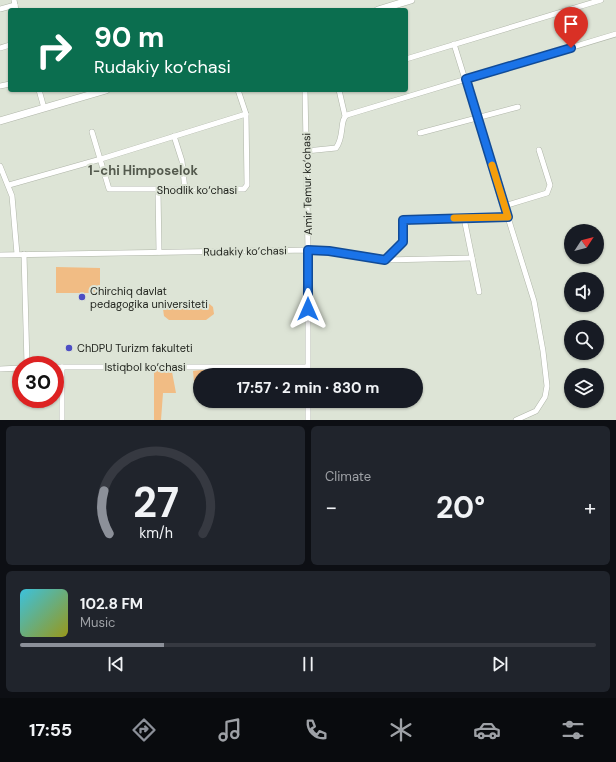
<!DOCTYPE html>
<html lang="en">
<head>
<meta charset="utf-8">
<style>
  :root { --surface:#171b24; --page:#20242c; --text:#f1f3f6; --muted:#9ea1a6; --line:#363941; --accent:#8c9099 }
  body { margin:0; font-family:"DM Sans",sans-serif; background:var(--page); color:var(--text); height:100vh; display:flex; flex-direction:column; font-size:15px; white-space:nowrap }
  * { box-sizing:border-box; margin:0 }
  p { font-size:13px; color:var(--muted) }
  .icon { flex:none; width:22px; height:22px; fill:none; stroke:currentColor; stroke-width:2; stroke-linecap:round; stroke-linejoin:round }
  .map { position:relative; height:420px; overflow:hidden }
  .drawer { display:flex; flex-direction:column; gap:6px; padding:6px; background:#0d0f14; flex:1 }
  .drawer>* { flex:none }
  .guide { position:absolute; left:8px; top:8px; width:400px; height:84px; border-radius:4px; box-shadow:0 1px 3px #0004; background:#0b6e4f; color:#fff; overflow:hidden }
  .needle { width:26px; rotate:54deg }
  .buttons { position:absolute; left:564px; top:224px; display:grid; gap:8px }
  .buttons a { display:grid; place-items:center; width:40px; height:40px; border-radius:50%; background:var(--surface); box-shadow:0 1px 3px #0004; font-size:20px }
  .speed { position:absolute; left:12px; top:356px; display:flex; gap:8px; font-size:20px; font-weight:700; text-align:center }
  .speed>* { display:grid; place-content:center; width:52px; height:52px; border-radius:50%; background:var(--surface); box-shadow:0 1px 3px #0004; line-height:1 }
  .speed .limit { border:6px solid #d22; background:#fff; color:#111 }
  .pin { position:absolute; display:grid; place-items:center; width:34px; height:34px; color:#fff; margin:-41px -17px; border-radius:50% 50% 50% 0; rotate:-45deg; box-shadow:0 0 4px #0007 }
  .pin .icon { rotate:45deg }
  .me { position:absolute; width:44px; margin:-22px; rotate:0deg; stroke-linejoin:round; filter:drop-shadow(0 0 3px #0008) }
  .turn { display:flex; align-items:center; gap:14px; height:84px; padding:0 20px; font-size:18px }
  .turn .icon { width:52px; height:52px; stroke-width:2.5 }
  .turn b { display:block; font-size:28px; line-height:34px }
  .big { font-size:30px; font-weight:700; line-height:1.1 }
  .drawer .tile { flex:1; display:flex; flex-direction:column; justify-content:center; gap:6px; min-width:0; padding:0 14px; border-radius:6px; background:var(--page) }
  .drawer .dial { align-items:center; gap:0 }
  .dial svg { height:104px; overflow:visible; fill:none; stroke:var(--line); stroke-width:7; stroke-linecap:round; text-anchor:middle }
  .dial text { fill:var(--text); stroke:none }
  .song { display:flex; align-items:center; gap:12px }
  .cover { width:48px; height:48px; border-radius:6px; background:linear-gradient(135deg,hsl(190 70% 55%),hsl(60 70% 35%)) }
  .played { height:4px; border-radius:2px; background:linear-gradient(90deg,var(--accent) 25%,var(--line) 25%) }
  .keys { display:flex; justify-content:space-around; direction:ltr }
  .heat { display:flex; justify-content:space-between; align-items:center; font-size:22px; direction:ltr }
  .drawer .tiles { flex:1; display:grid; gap:6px; grid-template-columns:1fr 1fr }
  .tile:last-child { grid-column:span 2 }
  .trip { position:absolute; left:193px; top:368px; width:230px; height:40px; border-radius:20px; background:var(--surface); box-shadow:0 1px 3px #0004; font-weight:700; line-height:40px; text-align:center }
  .dock { display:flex; height:64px; justify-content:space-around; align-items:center; background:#090b0e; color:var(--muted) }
  .dock .icon { width:28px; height:28px }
  .dock .on { color:var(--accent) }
  .dock b { font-size:18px; color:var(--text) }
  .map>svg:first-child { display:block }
  .green { fill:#f1bc84 }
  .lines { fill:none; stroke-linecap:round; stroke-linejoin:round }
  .minor-casing { stroke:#afb5a8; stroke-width:6 }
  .secondary-casing { stroke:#afb5a8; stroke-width:8 }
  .minor { stroke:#fff; stroke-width:5 }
  .secondary { stroke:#fff; stroke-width:7 }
  .route-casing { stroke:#114b97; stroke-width:10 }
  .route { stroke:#1a73e8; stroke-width:7 }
  .slow { stroke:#f59e0b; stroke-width:7 }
  .poi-dot { fill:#4d4ec4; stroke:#dde4d6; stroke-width:1.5 }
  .labels { text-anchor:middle; stroke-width:4; stroke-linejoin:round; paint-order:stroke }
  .street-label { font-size:11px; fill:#232620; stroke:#dde4d6 }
  .poi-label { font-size:11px; fill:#232620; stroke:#dde4d6; text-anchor:start }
  .quarter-label { font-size:13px; font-weight:bold; fill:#545a4e; stroke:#dde4d6 }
</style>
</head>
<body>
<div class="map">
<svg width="616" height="420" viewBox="0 0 616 420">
  <rect width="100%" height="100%" fill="#dde4d6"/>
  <g class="green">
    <polygon points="56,267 100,268 100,293 56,293"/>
    <polygon points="169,301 206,301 213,307 214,314 206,320 169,320 164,316 163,309"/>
    <polygon points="157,368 158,372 172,372 176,393 163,393 161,420 154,420 154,372"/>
    <polygon points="215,368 217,370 217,375 200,375 200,393 195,392 193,371"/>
  </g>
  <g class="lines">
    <g class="minor-casing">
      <g id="minor">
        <polyline points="14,0 16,10"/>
        <polyline points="0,9 15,5"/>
        <polyline points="454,44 534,301 543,351 547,386 545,397 536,411 516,420"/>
        <polyline points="0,48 10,45"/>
        <polyline points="406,59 601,0"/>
        <polyline points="0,86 10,84"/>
        <polyline points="39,90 44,108"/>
        <polyline points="305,90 308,250 308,375"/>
        <polyline points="339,90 345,116"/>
        <polyline points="92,132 109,189 244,189 247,185 246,114 238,90"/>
        <polyline points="420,133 518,107"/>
        <polyline points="174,136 182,161 185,190"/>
        <path d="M 306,151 L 336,148 C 345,136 339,120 347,115 L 616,34"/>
        <polyline points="0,166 12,196 17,254"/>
        <polyline points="9,185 101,159 246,114"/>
        <polyline points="158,190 159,252"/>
        <polyline points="504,206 547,193 550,185 539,150"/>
        <polyline points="464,218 479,292"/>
        <polyline points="24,254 27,365"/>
        <polyline points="0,255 308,250 329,251 385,260 472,258"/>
        <polyline points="385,260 403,242 403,220 508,217"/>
        <polyline points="55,367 307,367"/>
        <polyline points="62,367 62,420"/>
        <polyline points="0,369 21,368"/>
        <polyline points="308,401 308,420"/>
      </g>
    </g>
    <g class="secondary-casing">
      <g id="secondary">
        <polyline points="378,10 411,0"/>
        <polyline points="0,121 106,90"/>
      </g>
    </g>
    <use href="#minor" class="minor"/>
    <use href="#secondary" class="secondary"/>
  </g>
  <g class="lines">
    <g class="route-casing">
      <polyline id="route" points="308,309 308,250 329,251 385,260 403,242 403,220 508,217 466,79 571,48"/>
    </g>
    <use href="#route" class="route"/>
    <polyline class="slow" points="454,218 508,217 492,165"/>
  </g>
  <g class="poi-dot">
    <circle cx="82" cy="297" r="4"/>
    <circle cx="69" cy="348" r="4"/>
  </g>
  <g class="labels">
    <g class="street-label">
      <text transform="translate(307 184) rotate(-91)" y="4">Amir Temur ko‘chasi</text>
      <text x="197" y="194">Shodlik ko‘chasi</text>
      <text transform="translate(245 251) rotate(-1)" y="4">Rudakiy ko‘chasi</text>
      <text x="145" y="371">Istiqbol ko‘chasi</text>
    </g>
    <g class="poi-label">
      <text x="90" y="295">Chirchiq davlat<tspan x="90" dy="13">pedagogika universiteti</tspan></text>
      <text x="77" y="352">ChDPU Turizm fakulteti</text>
    </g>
    <g class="quarter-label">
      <text x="143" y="175">1-chi Himposelok</text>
    </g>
  </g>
</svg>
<div class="buttons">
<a><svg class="needle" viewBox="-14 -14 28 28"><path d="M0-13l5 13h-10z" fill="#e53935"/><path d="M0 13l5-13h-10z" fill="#9ea1a6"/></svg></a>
<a><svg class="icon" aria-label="sound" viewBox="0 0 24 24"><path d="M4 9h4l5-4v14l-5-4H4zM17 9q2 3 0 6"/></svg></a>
<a><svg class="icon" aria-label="search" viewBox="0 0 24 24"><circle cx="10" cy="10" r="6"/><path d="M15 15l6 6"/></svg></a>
<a><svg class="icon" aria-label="layers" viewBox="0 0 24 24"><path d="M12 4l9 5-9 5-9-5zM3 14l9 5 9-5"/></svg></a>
</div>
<div class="speed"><div class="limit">30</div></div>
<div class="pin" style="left:571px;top:48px;background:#d93025"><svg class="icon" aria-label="arrive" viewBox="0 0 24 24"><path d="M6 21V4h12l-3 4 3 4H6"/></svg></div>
<svg class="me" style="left:308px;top:309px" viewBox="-20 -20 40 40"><path d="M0-17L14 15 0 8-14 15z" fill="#1a73e8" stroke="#fff" stroke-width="4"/></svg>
<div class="trip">17:57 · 2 min · 830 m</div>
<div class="guide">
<div class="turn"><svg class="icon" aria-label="right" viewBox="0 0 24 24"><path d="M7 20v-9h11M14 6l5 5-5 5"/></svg><div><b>90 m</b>Rudakiy ko‘chasi</div></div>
</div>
</div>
<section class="drawer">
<div class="tiles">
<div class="tile dial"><svg viewBox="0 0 100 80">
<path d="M14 69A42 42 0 1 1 86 69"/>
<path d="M14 69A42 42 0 0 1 10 36" stroke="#8c9099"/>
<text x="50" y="56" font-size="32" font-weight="700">27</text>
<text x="50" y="72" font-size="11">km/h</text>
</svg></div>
<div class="tile"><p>Climate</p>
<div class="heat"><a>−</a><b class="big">20°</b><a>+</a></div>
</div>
<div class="tile">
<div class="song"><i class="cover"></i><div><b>102.8 FM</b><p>Music</p></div></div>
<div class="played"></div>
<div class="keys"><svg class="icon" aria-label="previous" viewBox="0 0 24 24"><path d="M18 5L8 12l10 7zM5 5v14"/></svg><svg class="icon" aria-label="pause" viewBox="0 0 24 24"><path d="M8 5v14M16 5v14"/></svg><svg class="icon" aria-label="next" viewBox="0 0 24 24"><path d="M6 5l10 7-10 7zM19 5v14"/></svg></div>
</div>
</div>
</section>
<nav class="dock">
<b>17:55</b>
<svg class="icon on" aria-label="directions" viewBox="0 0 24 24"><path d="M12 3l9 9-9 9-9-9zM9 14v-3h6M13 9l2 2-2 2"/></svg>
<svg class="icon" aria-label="music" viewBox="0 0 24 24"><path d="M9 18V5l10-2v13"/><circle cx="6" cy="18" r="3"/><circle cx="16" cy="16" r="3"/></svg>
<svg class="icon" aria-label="phone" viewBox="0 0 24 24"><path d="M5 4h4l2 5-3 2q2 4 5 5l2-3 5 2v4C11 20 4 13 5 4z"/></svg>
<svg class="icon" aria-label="climate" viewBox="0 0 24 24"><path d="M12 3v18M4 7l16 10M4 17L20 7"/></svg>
<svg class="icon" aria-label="car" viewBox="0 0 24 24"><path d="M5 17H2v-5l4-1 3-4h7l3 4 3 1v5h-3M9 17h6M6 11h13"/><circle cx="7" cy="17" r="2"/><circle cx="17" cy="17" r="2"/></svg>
<svg class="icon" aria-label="filters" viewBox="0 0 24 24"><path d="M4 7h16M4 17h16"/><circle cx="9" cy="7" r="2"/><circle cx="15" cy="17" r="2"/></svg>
</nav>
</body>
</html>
